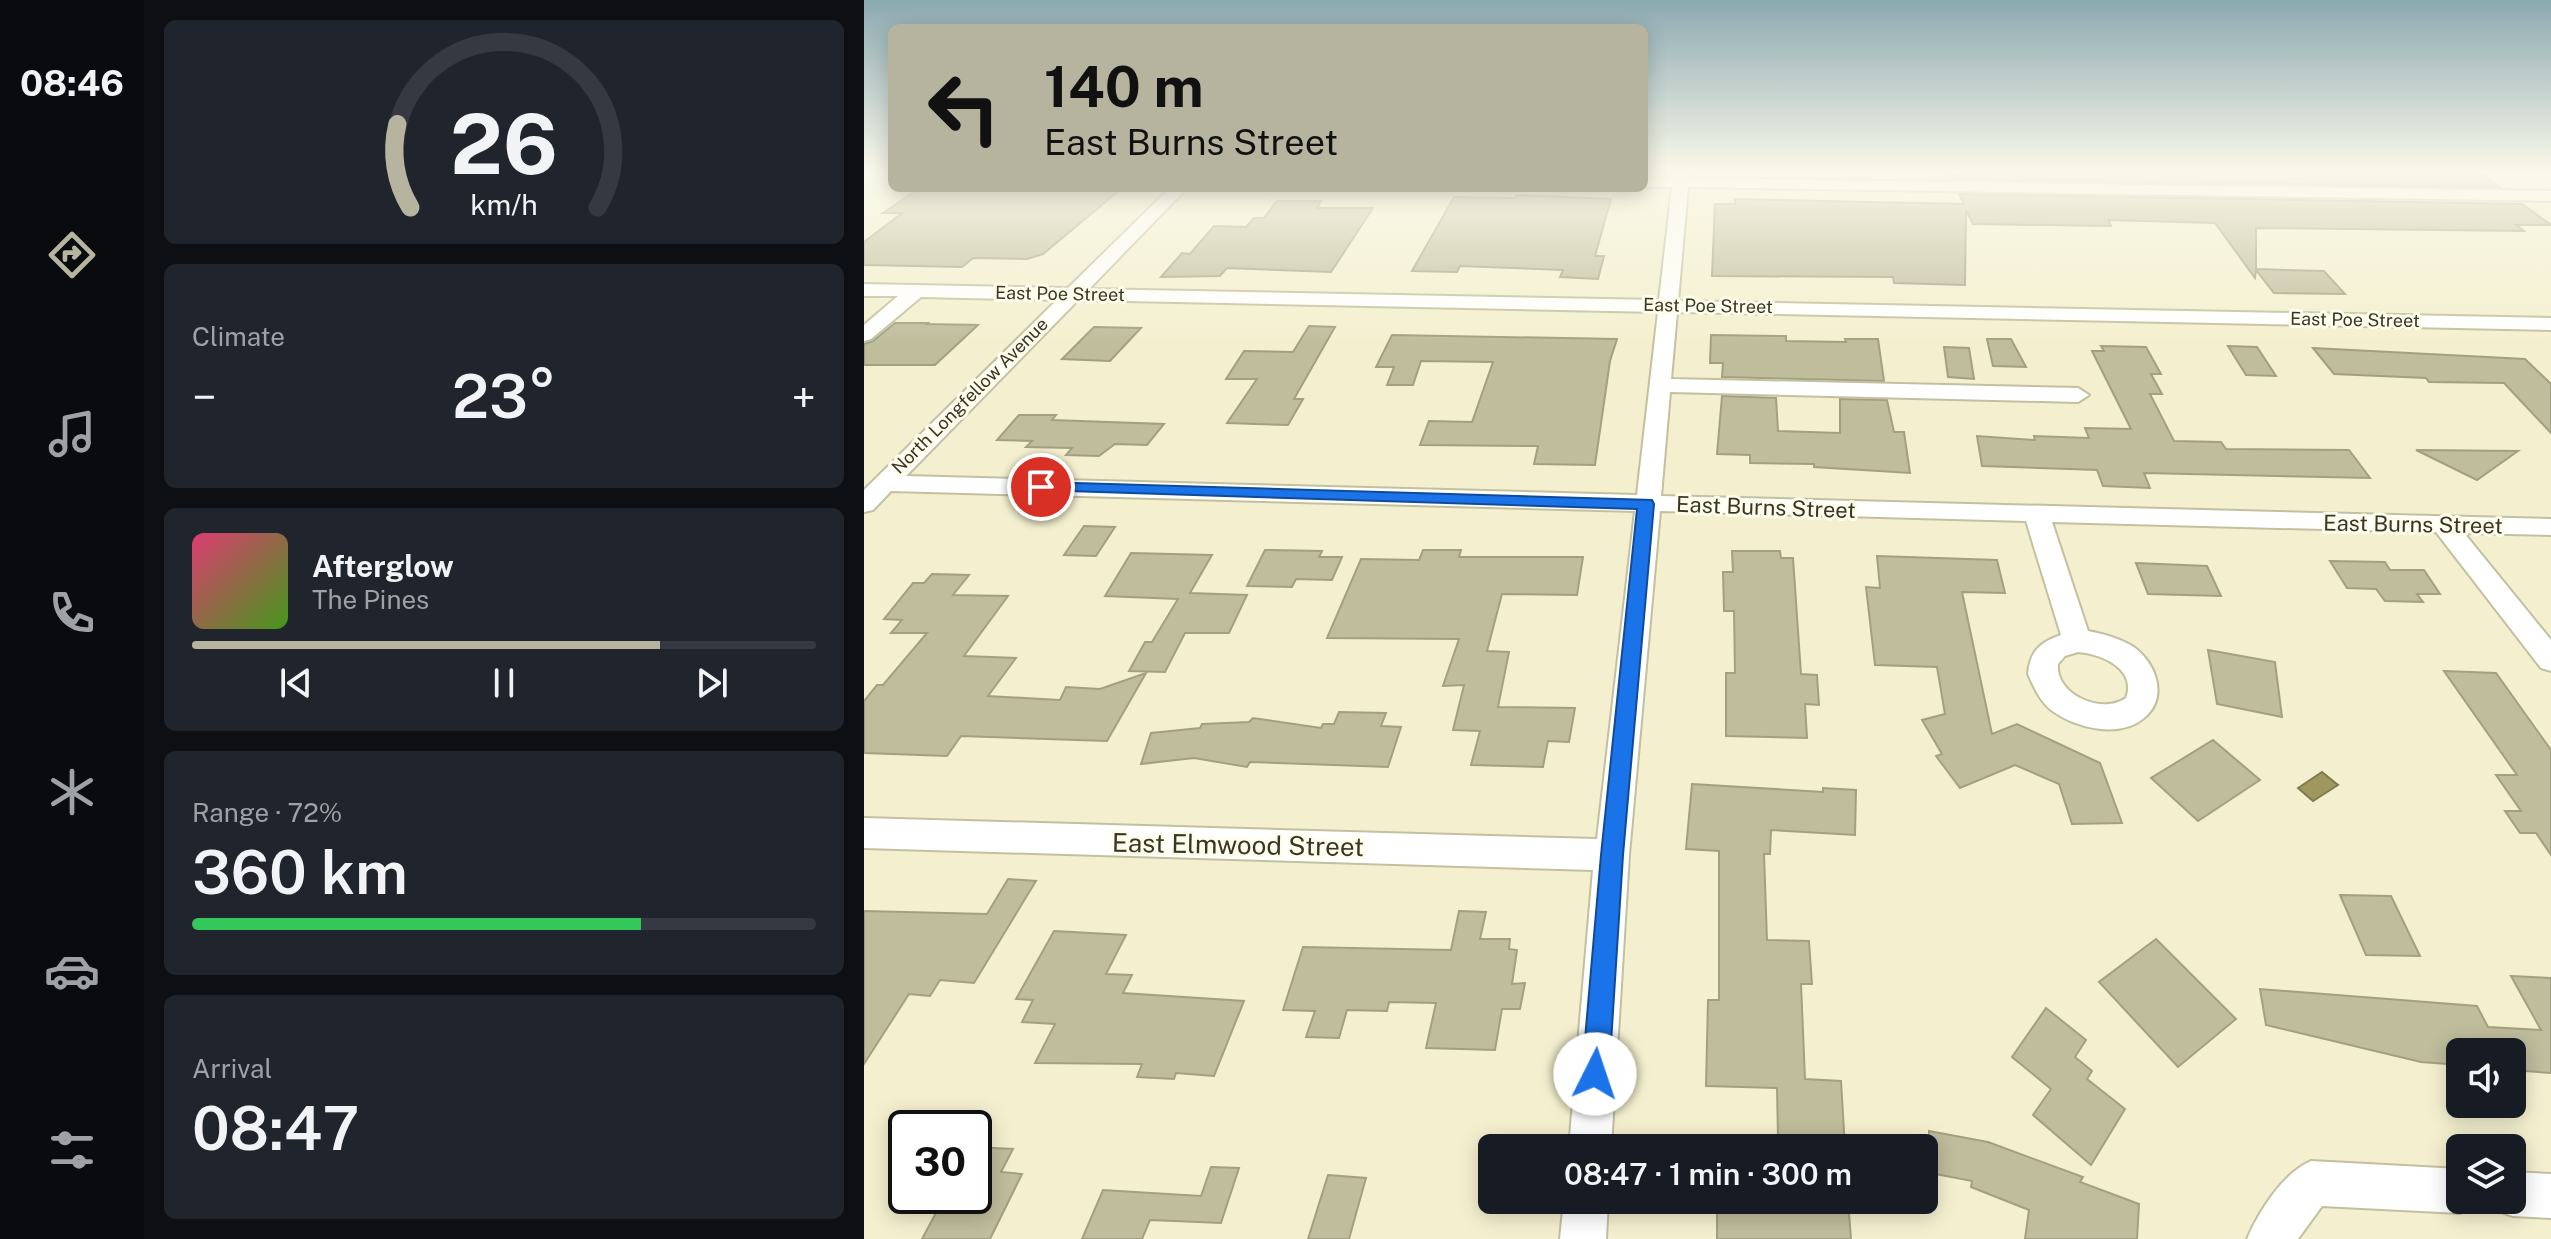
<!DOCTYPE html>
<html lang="en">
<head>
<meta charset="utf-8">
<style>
  :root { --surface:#171b24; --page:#20242c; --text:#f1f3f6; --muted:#9ea1a6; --line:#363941; --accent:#b6b49e }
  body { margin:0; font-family:"Public Sans",sans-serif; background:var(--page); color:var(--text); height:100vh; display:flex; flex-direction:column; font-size:30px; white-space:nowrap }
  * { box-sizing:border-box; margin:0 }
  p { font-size:26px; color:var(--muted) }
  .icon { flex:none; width:44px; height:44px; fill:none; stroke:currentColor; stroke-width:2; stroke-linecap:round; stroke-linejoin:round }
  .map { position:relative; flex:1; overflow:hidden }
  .details { display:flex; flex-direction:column; gap:20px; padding:20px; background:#0d0f14; width:720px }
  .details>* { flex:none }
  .guide { position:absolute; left:24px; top:24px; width:760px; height:168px; border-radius:12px; box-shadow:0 4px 20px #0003; background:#b6b49e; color:#111; overflow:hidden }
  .controls { position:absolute; left:1582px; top:1038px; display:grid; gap:16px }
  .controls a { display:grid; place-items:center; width:80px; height:80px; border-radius:12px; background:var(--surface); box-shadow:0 4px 20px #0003; font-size:40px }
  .speed { position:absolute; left:24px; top:1110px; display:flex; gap:16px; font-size:40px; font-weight:700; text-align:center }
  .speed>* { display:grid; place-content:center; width:104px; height:104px; border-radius:50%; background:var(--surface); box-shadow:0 4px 20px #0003; line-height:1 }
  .speed .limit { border:4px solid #111; border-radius:12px; background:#fff; color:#111 }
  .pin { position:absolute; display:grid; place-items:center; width:68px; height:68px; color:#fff; margin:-34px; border:4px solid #fff; border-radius:50%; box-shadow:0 2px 8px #0007 }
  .me { position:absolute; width:88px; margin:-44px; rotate:4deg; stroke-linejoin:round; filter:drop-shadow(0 0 6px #0008) }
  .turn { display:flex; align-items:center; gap:28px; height:168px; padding:0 24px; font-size:36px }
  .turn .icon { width:104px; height:104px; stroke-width:2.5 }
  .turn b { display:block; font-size:56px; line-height:68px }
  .big { font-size:60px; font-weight:600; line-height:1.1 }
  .details .widget { flex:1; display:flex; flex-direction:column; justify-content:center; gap:12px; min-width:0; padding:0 28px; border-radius:12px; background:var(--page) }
  .details .dial { align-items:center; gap:0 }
  .dial svg { height:208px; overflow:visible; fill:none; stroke:var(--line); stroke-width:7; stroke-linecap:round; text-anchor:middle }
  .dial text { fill:var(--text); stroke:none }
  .song { display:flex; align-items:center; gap:24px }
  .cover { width:96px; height:96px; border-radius:12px; background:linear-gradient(135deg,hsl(340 70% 55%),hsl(100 70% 35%)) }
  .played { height:8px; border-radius:4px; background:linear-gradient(90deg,var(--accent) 75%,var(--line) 75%) }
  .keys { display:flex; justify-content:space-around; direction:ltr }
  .heat { display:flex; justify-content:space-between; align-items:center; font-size:44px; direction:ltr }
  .charge { height:12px; border-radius:6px; background:linear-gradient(90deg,#34c759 72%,var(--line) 0) }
  .trip { position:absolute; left:614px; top:1134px; width:460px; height:80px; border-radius:12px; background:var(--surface); box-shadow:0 4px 20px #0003; font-weight:600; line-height:80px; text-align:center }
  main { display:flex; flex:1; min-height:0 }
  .tabs { display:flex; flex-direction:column; width:144px; justify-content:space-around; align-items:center; background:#090b0e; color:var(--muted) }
  .tabs .icon { width:56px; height:56px }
  .tabs .current { color:var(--accent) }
  .tabs b { font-size:36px; color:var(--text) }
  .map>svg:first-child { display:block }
  .water { fill:#9f985e; stroke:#807b4e; stroke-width:2 }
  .building { fill:#c0bd9d; stroke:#a3a081; stroke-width:2 }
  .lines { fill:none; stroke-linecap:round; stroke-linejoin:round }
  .minor-casing { stroke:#c3c0a0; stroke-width:4 }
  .minor { fill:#fff; fill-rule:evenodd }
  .route { fill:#1a73e8; stroke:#114b97; stroke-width:2 }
  .labels { text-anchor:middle; stroke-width:6; stroke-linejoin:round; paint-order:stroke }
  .far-street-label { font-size:18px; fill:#383629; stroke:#fffde9 }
  .street-label { font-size:22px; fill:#383629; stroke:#fffde9 }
  .near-street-label { font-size:26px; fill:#383629; stroke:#fffde9 }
</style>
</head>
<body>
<main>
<nav class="tabs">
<b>08:46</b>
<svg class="icon current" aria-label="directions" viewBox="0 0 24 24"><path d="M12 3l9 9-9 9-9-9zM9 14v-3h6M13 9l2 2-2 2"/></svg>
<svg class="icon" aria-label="music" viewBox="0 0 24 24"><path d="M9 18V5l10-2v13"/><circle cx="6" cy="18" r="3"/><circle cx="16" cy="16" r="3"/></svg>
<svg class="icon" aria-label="phone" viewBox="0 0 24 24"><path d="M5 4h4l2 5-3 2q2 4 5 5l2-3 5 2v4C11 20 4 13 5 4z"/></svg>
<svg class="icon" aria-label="climate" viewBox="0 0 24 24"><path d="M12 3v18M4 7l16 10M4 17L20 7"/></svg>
<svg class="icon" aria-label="car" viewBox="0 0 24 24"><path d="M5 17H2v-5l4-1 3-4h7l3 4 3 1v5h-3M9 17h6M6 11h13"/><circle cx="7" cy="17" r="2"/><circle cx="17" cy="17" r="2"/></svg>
<svg class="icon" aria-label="filters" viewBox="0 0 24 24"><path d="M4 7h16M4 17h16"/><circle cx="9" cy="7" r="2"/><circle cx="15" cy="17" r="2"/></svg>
</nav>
<section class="details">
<div class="widget dial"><svg viewBox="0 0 100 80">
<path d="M14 69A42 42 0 1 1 86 69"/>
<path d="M14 69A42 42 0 0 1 9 37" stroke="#b6b49e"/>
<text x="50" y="56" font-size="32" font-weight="700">26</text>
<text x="50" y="72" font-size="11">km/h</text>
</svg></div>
<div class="widget"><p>Climate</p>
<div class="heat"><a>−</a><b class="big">23°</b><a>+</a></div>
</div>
<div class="widget">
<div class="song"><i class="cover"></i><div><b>Afterglow</b><p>The Pines</p></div></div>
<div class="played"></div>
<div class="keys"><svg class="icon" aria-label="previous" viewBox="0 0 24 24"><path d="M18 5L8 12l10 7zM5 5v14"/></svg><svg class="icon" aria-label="pause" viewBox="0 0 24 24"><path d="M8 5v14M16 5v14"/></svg><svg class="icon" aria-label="next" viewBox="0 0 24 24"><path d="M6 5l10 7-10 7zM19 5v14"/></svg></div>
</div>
<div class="widget"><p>Range · 72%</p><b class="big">360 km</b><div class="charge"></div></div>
<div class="widget"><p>Arrival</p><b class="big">08:47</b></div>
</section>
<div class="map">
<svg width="1687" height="1239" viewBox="0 0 1687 1239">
  <rect width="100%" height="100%" fill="#f4f0cf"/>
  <polygon class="water" points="1458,772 1474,785 1449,801 1434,788"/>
  <g class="building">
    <polygon points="1085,170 1611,170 1635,187 1089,179"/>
    <polygon points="56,188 206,191 209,188 258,188 179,254 163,259 109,258 98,267 0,265 0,242 38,213 19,213"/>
    <polygon points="1095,194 1658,204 1687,225 1652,225 1660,231 1392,228 1392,269 1460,271 1481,294 1410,293 1392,270 1391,278 1351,223 1244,220 1247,226 1109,224 1102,210 1101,285 1030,283 1029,277 848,276 851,204 871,204 871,199 1100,204"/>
    <polygon points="653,195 747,199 731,256 740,256 734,279 696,277 699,270 596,266 593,272 548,271 590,197 651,198"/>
    <polygon points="413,201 457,201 453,208 509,208 467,272 363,268 356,276 297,277 318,253 326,254 350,226 382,227 390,218 400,218"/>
    <polygon points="31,323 64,323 63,324 114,325 71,365 0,365 0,344 9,341"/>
    <polygon points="445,326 471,327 430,399 439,399 424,425 363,423 393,379 362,379 380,351 429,352"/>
    <polygon points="230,327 277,328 246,361 198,359"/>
    <polygon points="528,335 753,339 746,361 731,465 670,464 674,446 556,445 565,421 608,422 629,362 557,361 549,385 523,385 530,367 512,367"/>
    <polygon points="847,335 922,336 922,341 982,342 981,339 1014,339 1020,381 858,377 859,363 846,363"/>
    <polygon points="1123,339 1147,339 1162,367 1129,366"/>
    <polygon points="1237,346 1282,347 1297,374 1287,374 1298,394 1286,394 1310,441 1357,442 1362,449 1485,450 1506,478 1280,473 1286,488 1239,486 1233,470 1118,466 1113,436 1171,440 1170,436 1225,438 1221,428 1267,429 1228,351 1240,351"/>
    <polygon points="1364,346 1393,347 1412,376 1382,375"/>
    <polygon points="1080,347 1105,348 1110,379 1084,377"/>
    <polygon points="1449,348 1661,359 1687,384 1687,433 1640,383 1565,382 1562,378 1470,374"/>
    <polygon points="858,396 912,398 914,431 976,433 976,399 1023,400 1030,432 1040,432 1046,473 950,467 950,464 886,463 886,455 853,454"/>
    <polygon points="155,415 192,415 188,420 300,424 283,445 251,444 235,456 202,455 208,448 162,447 168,441 133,440"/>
    <polygon points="1552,450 1654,451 1613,480"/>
    <polygon points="220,526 251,527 232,556 200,555"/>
    <polygon points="401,550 458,551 455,557 478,557 468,580 432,579 428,587 383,586"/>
    <polygon points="559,550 597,550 595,557 719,557 713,595 638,594 623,651 645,652 634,707 711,708 705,742 684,741 679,767 607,765 616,731 589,730 600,685 579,686 595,639 463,638 497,559 555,560"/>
    <polygon points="868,551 916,551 917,558 929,558 937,674 953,675 955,705 941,704 943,738 862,736 862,673 871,673 870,611 860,611 859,572 869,572"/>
    <polygon points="267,553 348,555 326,593 383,595 365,633 321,633 301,672 265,671 281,642 288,642 314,599 241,596"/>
    <polygon points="1013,556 1133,560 1141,593 1098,592 1128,734 1153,724 1236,763 1258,823 1208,824 1195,784 1151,765 1096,788 1072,756 1078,754 1058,720 1081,714 1073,667 1011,665 1002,587 1016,588"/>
    <polygon points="1466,561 1521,562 1526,570 1560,570 1576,594 1553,594 1559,602 1521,601 1512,589 1483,588"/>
    <polygon points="1272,563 1343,566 1357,596 1284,594"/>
    <polygon points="68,574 105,575 89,595 144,596 100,656 152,658 124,696 196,700 202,687 236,689 282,673 243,741 97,736 83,756 0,753 0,701 13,685 19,685 63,633 27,633 38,620 20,619 49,583 60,583"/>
    <polygon points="1344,650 1411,662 1418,717 1353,704"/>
    <polygon points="1580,671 1632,673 1687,750 1687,855 1672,833 1656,833 1641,811 1657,811 1632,775 1653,775"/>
    <polygon points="475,712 522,713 517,726 537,727 524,767 386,762 383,767 330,758 277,764 287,733 336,728 338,724 385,722 389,718 457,728 459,724 470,724"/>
    <polygon points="1349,740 1396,780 1334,821 1287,778"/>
    <polygon points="828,784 959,792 959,788 992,790 991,835 907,830 906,854 900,854 903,940 945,941 948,984 937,984 941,1079 977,1081 981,1148 922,1148 922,1138 914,1138 913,1088 842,1086 844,1000 855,1000 855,851 822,849"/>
    <polygon points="144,879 172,881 110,983 76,980 66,996 45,994 0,1064 0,911 123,914"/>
    <polygon points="1476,895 1527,896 1556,956 1502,955"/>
    <polygon points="595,911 622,912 616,939 646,939 645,949 653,950 648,984 661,983 656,1009 638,1009 631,1050 562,1048 572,1003 525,1002 523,1011 483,1010 475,1038 442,1037 451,1011 419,1010 439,947 587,950"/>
    <polygon points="190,931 262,935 242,974 268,975 259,993 380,1001 350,1076 312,1073 310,1079 273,1077 278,1064 171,1063 191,1024 158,1022 169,1000 152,999"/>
    <polygon points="1292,939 1372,1019 1314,1067 1235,982"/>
    <polygon points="1647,976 1687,978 1687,1073 1648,1070 1648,1052 1596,1052 1596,1065 1557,1062 1402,1025 1396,989 1613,1006 1624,1027 1677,1030"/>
    <polygon points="1182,1008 1222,1040 1211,1057 1228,1071 1223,1079 1261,1109 1227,1165 1169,1115 1187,1089 1148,1057"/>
    <polygon points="1065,1131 1124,1142 1219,1177 1216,1182 1275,1204 1273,1239 1161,1239 1165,1210 1107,1187 1108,1181 1066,1173"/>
    <polygon points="110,1147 149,1149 137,1172 158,1174 126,1239 58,1239 81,1196 110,1196"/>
    <polygon points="347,1167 375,1168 357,1223 286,1220 278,1239 218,1239 239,1190 337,1196"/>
    <polygon points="464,1175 502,1178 485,1239 444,1239"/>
    <polygon points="853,1200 984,1200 987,1239 853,1239"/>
  </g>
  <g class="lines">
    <g class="minor-casing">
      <g id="minor">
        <path d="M 811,170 L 825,170 L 825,178 L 1687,191 L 1687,201 L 824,187 L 814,301 L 1687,318 L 1687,330 L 813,312 L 807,379 L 1214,388 L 1225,395 L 1214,402 L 806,392 L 797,496 L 1687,519 L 1687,535 L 1600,533 L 1687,640 L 1687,671 L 1677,668 L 1572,532 L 1188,522 L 1224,631 C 1240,634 1258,639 1271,648 C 1293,665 1304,698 1280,718 C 1255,739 1211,728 1187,710 C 1175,700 1170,687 1164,674 C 1166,651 1176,642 1197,635 L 1162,521 L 796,511 L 765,855 L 747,1148 L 705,1148 L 729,870 L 0,848 L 0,818 L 733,839 L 771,511 L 27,491 L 9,510 L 0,512 L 0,490 L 193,300 L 57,297 L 7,339 L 0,341 L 0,325 L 34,296 L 0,296 L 0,284 L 204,288 L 306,188 L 323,188 L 225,289 L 795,300 L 808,187 L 780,187 L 780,177 L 809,178 ZM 214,300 L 794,312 L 773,495 L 42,476 ZM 1214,652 C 1238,654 1273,669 1262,698 C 1238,715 1191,695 1194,664 L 1201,656 Z"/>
        <path d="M 1447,1161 L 1596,1169 L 1596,1200 L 1614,1200 L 1612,1207 L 1596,1213 L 1458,1206 L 1434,1239 L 1383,1239 C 1395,1211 1419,1173 1447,1161 Z"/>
        <polygon points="1648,1172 1687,1174 1687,1218 1648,1216 1632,1210 1628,1200 1648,1200"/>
        <polygon points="700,1200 744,1200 742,1239 696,1239"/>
      </g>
    </g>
    <use href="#minor" class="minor"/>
  </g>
  <linearGradient id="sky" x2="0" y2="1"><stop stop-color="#8ba9b1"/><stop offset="0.5" stop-color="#faf8e9"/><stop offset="1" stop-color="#faf8e9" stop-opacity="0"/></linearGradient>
  <rect width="1687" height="343" fill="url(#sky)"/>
  <polygon class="route" points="177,482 788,500 790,504 759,855 745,1074 741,1084 731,1088 722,1084 718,1074 737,855 773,509 172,490 170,487"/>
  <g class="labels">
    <g class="far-street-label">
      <text transform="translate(196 294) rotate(1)" y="6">East Poe Street</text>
      <text transform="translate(844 306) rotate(1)" y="6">East Poe Street</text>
      <text transform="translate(1491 320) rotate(1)" y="6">East Poe Street</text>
      <text transform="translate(106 396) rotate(-45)" y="6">North Longfellow Avenue</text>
    </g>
    <g class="street-label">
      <text transform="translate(902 507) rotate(2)" y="8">East Burns Street</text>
      <text transform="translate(1549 524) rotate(1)" y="8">East Burns Street</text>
    </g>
    <g class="near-street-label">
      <text transform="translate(374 845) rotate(1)" y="9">East Elmwood Street</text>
    </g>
  </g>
</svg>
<div class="controls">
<a><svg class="icon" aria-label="sound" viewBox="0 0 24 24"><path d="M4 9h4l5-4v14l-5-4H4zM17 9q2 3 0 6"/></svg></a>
<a><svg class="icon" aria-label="layers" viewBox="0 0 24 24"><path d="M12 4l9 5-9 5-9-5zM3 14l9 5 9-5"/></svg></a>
</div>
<div class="speed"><div class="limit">30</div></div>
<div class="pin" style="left:177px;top:487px;background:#d93025"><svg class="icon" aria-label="arrive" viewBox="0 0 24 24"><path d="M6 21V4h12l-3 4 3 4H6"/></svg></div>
<svg class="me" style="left:731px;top:1074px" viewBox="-20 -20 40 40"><circle r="19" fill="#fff"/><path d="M0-13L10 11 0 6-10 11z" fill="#1a73e8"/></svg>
<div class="trip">08:47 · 1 min · 300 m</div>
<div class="guide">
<div class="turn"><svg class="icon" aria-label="left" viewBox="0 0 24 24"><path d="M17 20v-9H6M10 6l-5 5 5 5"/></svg><div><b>140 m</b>East Burns Street</div></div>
</div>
</div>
</main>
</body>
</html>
